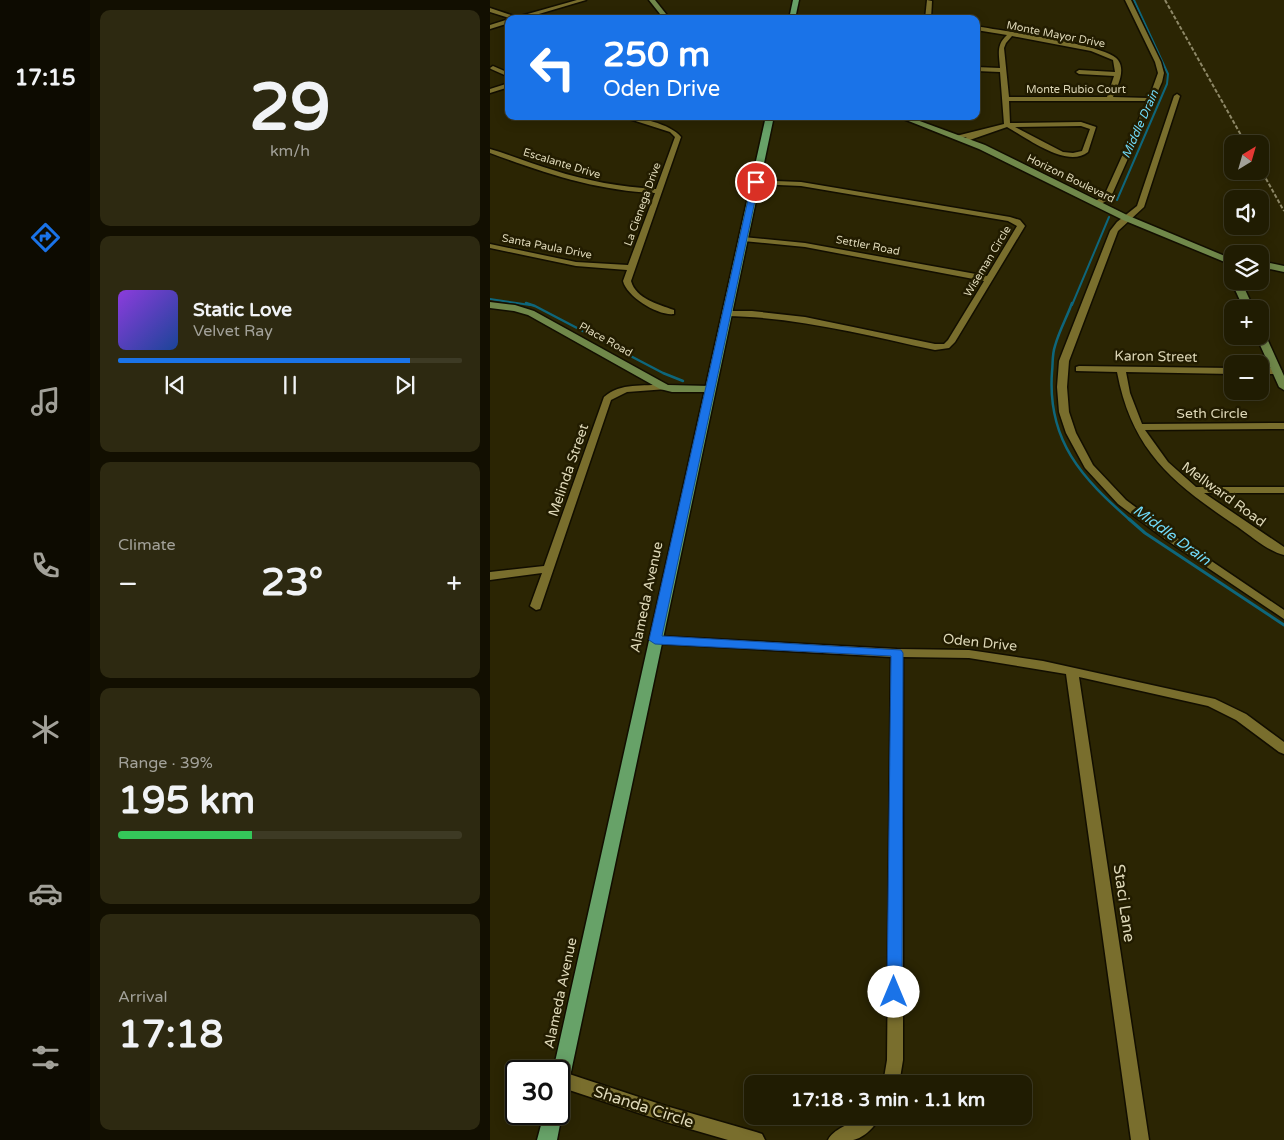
<!DOCTYPE html>
<html lang="en">
<head>
<meta charset="utf-8">
<style>
  :root { --surface:#201c02; --page:#2d2911; --text:#f1f3f6; --muted:#a2a199; --line:#3d3a24; --accent:#1a73e8 }
  body { margin:0; font-family:"Varela Round",sans-serif; background:var(--page); color:var(--text); height:100vh; display:flex; flex-direction:column; font-size:19px; white-space:nowrap }
  * { box-sizing:border-box; margin:0 }
  p { font-size:16px; color:var(--muted) }
  .icon { flex:none; width:28px; height:28px; fill:none; stroke:currentColor; stroke-width:2; stroke-linecap:round; stroke-linejoin:round }
  .map { position:relative; flex:1; overflow:hidden }
  .details { display:flex; flex-direction:column; gap:10px; padding:10px; background:#120f01; width:400px }
  .details>* { flex:none }
  .hud { position:absolute; left:15px; top:15px; width:475px; height:105px; border-radius:10px; box-shadow:0 2px 12px #0003,0 0 0 1px var(--line); background:#1a73e8; color:#fff; overflow:hidden }
  .needle { width:32px; rotate:37deg }
  .tools { position:absolute; left:734px; top:135px; display:grid; gap:10px }
  .tools a { display:grid; place-items:center; width:45px; height:45px; border-radius:10px; background:var(--surface); box-shadow:0 2px 12px #0003,0 0 0 1px var(--line); font-size:25px }
  .speed { position:absolute; left:15px; top:1060px; display:flex; gap:10px; font-size:25px; font-weight:700; text-align:center }
  .speed>* { display:grid; place-content:center; width:65px; height:65px; border-radius:50%; background:var(--surface); box-shadow:0 2px 12px #0003,0 0 0 1px var(--line); line-height:1 }
  .speed .limit { border:2px solid #111; border-radius:8px; background:#fff; color:#111 }
  .pin { position:absolute; display:grid; place-items:center; width:42px; height:42px; color:#fff; margin:-21px; border:2px solid #fff; border-radius:50%; box-shadow:0 1px 5px #0007 }
  .me { position:absolute; width:55px; margin:-28px; rotate:0deg; stroke-linejoin:round; filter:drop-shadow(0 0 4px #0008) }
  .turn { display:flex; align-items:center; gap:18px; height:105px; padding:0 15px; font-size:22px }
  .turn .icon { width:65px; height:65px; stroke-width:2.5 }
  .turn b { display:block; font-size:35px; line-height:42px }
  .big { font-size:38px; font-weight:700; line-height:1.1 }
  .details .widget { flex:1; display:flex; flex-direction:column; justify-content:center; gap:8px; min-width:0; padding:0 18px; border-radius:10px; background:var(--page) }
  .details .dial { align-items:center; gap:0 }
  .dial b { font-size:65px; line-height:1 }
  .song { display:flex; align-items:center; gap:15px }
  .cover { width:60px; height:60px; border-radius:8px; background:linear-gradient(135deg,hsl(270 70% 55%),hsl(220 70% 35%)) }
  .played { height:5px; border-radius:2px; background:linear-gradient(90deg,var(--accent) 85%,var(--line) 85%) }
  .keys { display:flex; justify-content:space-around; direction:ltr }
  .heat { display:flex; justify-content:space-between; align-items:center; font-size:28px; direction:ltr }
  .charge { height:8px; border-radius:4px; background:linear-gradient(90deg,#34c759 39%,var(--line) 0) }
  .trip { position:absolute; left:254px; top:1075px; width:288px; height:50px; border-radius:10px; background:var(--surface); box-shadow:0 2px 12px #0003,0 0 0 1px var(--line); font-weight:700; line-height:50px; text-align:center }
  main { display:flex; flex:1; min-height:0 }
  .tabs { display:flex; flex-direction:column; width:90px; justify-content:space-around; align-items:center; background:#0d0b01; color:var(--muted) }
  .tabs .icon { width:35px; height:35px }
  .tabs .on { color:var(--accent) }
  .tabs b { font-size:22px; color:var(--text) }
  .map>svg:first-child { display:block }
  .lines { fill:none; stroke-linecap:round; stroke-linejoin:round }
  .stream-far2 { stroke:#0e667b; stroke-width:2 }
  .stream-far1 { stroke:#0e667b; stroke-width:2.5 }
  .stream { stroke:#0e667b; stroke-width:3 }
  .street-casing { stroke:#120e00; stroke-width:3 }
  .secondary-casing { stroke:#120e00; stroke-width:3 }
  .primary-casing { stroke:#120e00; stroke-width:3 }
  .street { fill:#796e2d; fill-rule:evenodd }
  .secondary { fill:#70884a; fill-rule:evenodd }
  .primary { fill:#67a268; fill-rule:evenodd }
  .rail { stroke:#8e8867; stroke-width:2; stroke-dasharray:4 2; stroke-linecap:butt }
  .route { fill:#1a73e8; stroke:#114b97 }
  .labels { text-anchor:middle; stroke-width:5; stroke-linejoin:round; paint-order:stroke }
  .far-street-label { font-size:11px; fill:#ded8b8; stroke:#221c00 }
  .far-water-label { font-size:12px; font-style:italic; fill:#70d9f7; stroke:#221c00 }
  .street-label { font-size:14px; fill:#ded8b8; stroke:#221c00 }
  .water-label { font-size:15px; font-style:italic; fill:#70d9f7; stroke:#221c00 }
  .near-street-label { font-size:16px; fill:#ded8b8; stroke:#221c00 }
</style>
</head>
<body>
<main>
<nav class="tabs">
<b>17:15</b>
<svg class="icon on" aria-label="directions" viewBox="0 0 24 24"><path d="M12 3l9 9-9 9-9-9zM9 14v-3h6M13 9l2 2-2 2"/></svg>
<svg class="icon" aria-label="music" viewBox="0 0 24 24"><path d="M9 18V5l10-2v13"/><circle cx="6" cy="18" r="3"/><circle cx="16" cy="16" r="3"/></svg>
<svg class="icon" aria-label="phone" viewBox="0 0 24 24"><path d="M5 4h4l2 5-3 2q2 4 5 5l2-3 5 2v4C11 20 4 13 5 4z"/></svg>
<svg class="icon" aria-label="climate" viewBox="0 0 24 24"><path d="M12 3v18M4 7l16 10M4 17L20 7"/></svg>
<svg class="icon" aria-label="car" viewBox="0 0 24 24"><path d="M5 17H2v-5l4-1 3-4h7l3 4 3 1v5h-3M9 17h6M6 11h13"/><circle cx="7" cy="17" r="2"/><circle cx="17" cy="17" r="2"/></svg>
<svg class="icon" aria-label="filters" viewBox="0 0 24 24"><path d="M4 7h16M4 17h16"/><circle cx="9" cy="7" r="2"/><circle cx="15" cy="17" r="2"/></svg>
</nav>
<section class="details">
<div class="widget dial"><b>29</b><p>km/h</p></div>
<div class="widget">
<div class="song"><i class="cover"></i><div><b>Static Love</b><p>Velvet Ray</p></div></div>
<div class="played"></div>
<div class="keys"><svg class="icon" aria-label="previous" viewBox="0 0 24 24"><path d="M18 5L8 12l10 7zM5 5v14"/></svg><svg class="icon" aria-label="pause" viewBox="0 0 24 24"><path d="M8 5v14M16 5v14"/></svg><svg class="icon" aria-label="next" viewBox="0 0 24 24"><path d="M6 5l10 7-10 7zM19 5v14"/></svg></div>
</div>
<div class="widget"><p>Climate</p>
<div class="heat"><a>−</a><b class="big">23°</b><a>+</a></div>
</div>
<div class="widget"><p>Range · 39%</p><b class="big">195 km</b><div class="charge"></div></div>
<div class="widget"><p>Arrival</p><b class="big">17:18</b></div>
</section>
<div class="map">
<svg width="794" height="1140" viewBox="0 0 794 1140">
  <rect width="100%" height="100%" fill="#2b2503"/>
  <g class="lines">
    <g class="stream-far2">
      <polyline points="627,200 677,84 678,74 644,0"/>
      <polyline points="0,299 40,305"/>
      <polyline points="582,305 619,217"/>
    </g>
    <g class="stream-far1">
      <polyline points="36,303 45,306 173,373 193,381"/>
      <path d="M 582,303 C 577,317 569,331 565,346 C 562,354 563,364 562,372 C 557,441 592,478 640,520"/>
    </g>
    <polyline class="stream" points="639,519 655,533 794,625"/>
    <g class="street-casing">
      <g id="street">
        <polygon points="87,0 96,0 32,19 22,19 0,12 0,8 27,17"/>
        <polygon points="437,0 442,1 441,19 435,19"/>
        <path d="M 635,0 L 641,0 L 671,62 L 674,73 L 672,82 L 620,199 L 609,205 L 602,203 L 614,196 L 657,101 L 519,101 L 520,123 L 591,122 L 606,127 L 598,152 C 577,169 537,138 517,127 L 474,142 L 471,140 L 477,137 L 466,138 L 466,136 L 514,124 L 510,72 L 486,71 L 486,67 L 510,68 C 509,54 506,45 517,35 L 486,30 L 486,26 C 510,31 618,44 628,60 C 636,71 627,87 623,97 L 659,98 L 668,73 L 665,62 ZM 522,36 L 601,51 L 623,60 L 625,72 L 589,70 L 586,72 L 589,74 L 624,76 L 617,97 L 519,97 L 514,48 L 516,43 ZM 591,126 L 600,129 L 592,151 L 583,153 L 573,152 L 525,127 Z"/>
        <polygon points="19,19 19,23 0,29 0,25"/>
        <polygon points="3,66 19,73 19,77 1,69 0,68"/>
        <polygon points="19,83 19,87 0,93 0,89"/>
        <polygon points="687,94 690,96 654,207 628,231 579,361 577,387 579,412 586,433 603,465 636,500 683,535 794,610 794,619 675,539 628,504 595,468 576,433 569,412 567,387 569,361 620,231 627,222 647,206 684,96"/>
        <path d="M 130,116 C 147,116 181,124 191,137 L 141,281 C 146,299 168,304 184,310 L 184,314 C 168,316 137,297 133,281 L 137,270 L 86,266 L 0,248 L 0,244 L 86,262 L 138,265 L 165,193 C 107,191 54,173 0,153 L 0,149 C 21,155 42,164 63,170 C 97,181 131,187 166,189 L 185,137 L 180,132 Z"/>
        <path d="M 263,180 L 311,182 L 520,217 L 530,220 L 535,226 L 465,342 L 459,348 L 445,350 C 376,335 307,317 236,316 L 233,315 L 233,311 L 262,311 L 315,317 L 445,344 L 454,344 L 458,340 L 494,281 L 315,247 L 253,241 L 249,239 L 253,237 L 315,243 L 497,276 L 527,226 L 518,221 L 311,186 L 266,184 L 263,184 Z"/>
        <path d="M 589,366 L 742,368 L 742,374 L 636,372 L 640,393 L 652,424 L 794,423 L 794,429 L 655,430 L 678,462 L 706,487 L 794,487 L 794,493 L 714,493 L 794,547 L 794,555 C 778,551 762,537 748,527 C 684,484 642,452 627,372 L 586,371 L 586,367 Z"/>
        <polygon points="770,368 787,368 792,371 787,374 770,374"/>
        <path d="M 174,384 L 179,387 L 177,389 L 137,392 L 121,400 L 50,609 L 46,610 L 40,606 L 52,573 L 0,580 L 0,572 L 54,566 L 114,397 C 131,382 153,387 174,384 Z"/>
        <polygon points="165,636 407,649 479,650 553,661 725,699 756,714 794,742 794,754 789,752 746,720 718,706 589,677 659,1140 641,1140 576,674 479,658 413,657 413,1060 409,1084 393,1084 397,1060 401,657 161,643 159,640 161,637"/>
        <polygon points="70,1071 176,1106 266,1132 272,1134 275,1140 238,1140 176,1122 70,1087"/>
        <path d="M 370,1116 L 390,1116 C 386,1126 374,1138 363,1140 C 356,1140 346,1140 338,1140 C 343,1129 360,1125 370,1116 Z"/>
      </g>
    </g>
    <g class="secondary-casing">
      <g id="secondary">
        <polygon points="159,0 165,0 180,19 174,19"/>
        <polygon points="406,116 416,116 495,145 639,216 742,259 742,265 633,220 489,149"/>
        <polygon points="770,261 794,266 794,272 770,267"/>
        <polygon points="742,279 742,281 751,281 764,309 754,309 741,281"/>
        <polygon points="0,302 25,305 44,311 178,385 220,386 225,389 220,392 182,392 170,389 38,315 24,311 0,308"/>
        <polygon points="770,331 775,334 794,376 794,390 789,387 766,336 770,336"/>
      </g>
    </g>
    <g class="primary-casing">
      <g id="primary">
        <polygon points="303,0 309,0 305,19 299,19"/>
        <polygon points="276,116 284,116 78,1086 76,1092 69,1094 69,1071 63,1071"/>
        <polygon points="69,1107 72,1114 67,1140 47,1140 54,1114 69,1114"/>
      </g>
    </g>
    <use href="#street" class="street"/>
    <use href="#secondary" class="secondary"/>
    <use href="#primary" class="primary"/>
    <g class="rail">
      <polyline points="675,0 756,144"/>
      <polyline points="770,168 794,211"/>
    </g>
  </g>
  <polygon class="route" points="266,179 269,182 172,636 411,650 413,653 412,992 410,996 404,998 399,996 397,992 401,656 165,644 159,640 262,182"/>
  <g class="labels">
    <g class="far-street-label">
      <text transform="translate(566 34) rotate(11)" y="4">Monte Mayor Drive</text>
      <text x="586" y="93">Monte Rubio Court</text>
      <text transform="translate(72 163) rotate(17)" y="4">Escalante Drive</text>
      <text transform="translate(581 178) rotate(26)" y="4">Horizon Boulevard</text>
      <text transform="translate(152 204) rotate(-70)" y="4">La Cienega Drive</text>
      <text transform="translate(378 245) rotate(11)" y="4">Settler Road</text>
      <text transform="translate(57 246) rotate(11)" y="4">Santa Paula Drive</text>
      <text transform="translate(497 261) rotate(-59)" y="4">Wiseman Circle</text>
      <text transform="translate(116 339) rotate(29)" y="4">Place Road</text>
    </g>
    <g class="far-water-label">
      <text transform="translate(650 124) rotate(-66)" y="4">Middle Drain</text>
    </g>
    <g class="street-label">
      <text transform="translate(666 356) rotate(1)" y="5">Karon Street</text>
      <text x="722" y="418">Seth Circle</text>
      <text transform="translate(78 470) rotate(-71)" y="5">Melinda Street</text>
      <text transform="translate(734 494) rotate(36)" y="5">Mellward Road</text>
      <text transform="translate(156 597) rotate(-78)" y="5">Alameda Avenue</text>
      <text transform="translate(490 642) rotate(6)" y="5">Oden Drive</text>
      <text transform="translate(70 993) rotate(-78)" y="5">Alameda Avenue</text>
    </g>
    <g class="water-label">
      <text transform="translate(682 535) rotate(36)" y="5">Middle Drain</text>
    </g>
    <g class="near-street-label">
      <text transform="translate(635 903) rotate(82)" y="6">Staci Lane</text>
      <text transform="translate(154 1106) rotate(18)" y="6">Shanda Circle</text>
    </g>
  </g>
</svg>
<div class="tools">
<a><svg class="needle" viewBox="-14 -14 28 28"><path d="M0-13l5 13h-10z" fill="#e53935"/><path d="M0 13l5-13h-10z" fill="#a2a199"/></svg></a>
<a><svg class="icon" aria-label="sound" viewBox="0 0 24 24"><path d="M4 9h4l5-4v14l-5-4H4zM17 9q2 3 0 6"/></svg></a>
<a><svg class="icon" aria-label="layers" viewBox="0 0 24 24"><path d="M12 4l9 5-9 5-9-5zM3 14l9 5 9-5"/></svg></a>
<a>+</a>
<a>−</a>
</div>
<div class="speed"><div class="limit">30</div></div>
<div class="pin" style="left:266px;top:182px;background:#d93025"><svg class="icon" aria-label="arrive" viewBox="0 0 24 24"><path d="M6 21V4h12l-3 4 3 4H6"/></svg></div>
<svg class="me" style="left:404px;top:992px" viewBox="-20 -20 40 40"><circle r="19" fill="#fff"/><path d="M0-13L10 11 0 6-10 11z" fill="#1a73e8"/></svg>
<div class="trip">17:18 · 3 min · 1.1 km</div>
<div class="hud">
<div class="turn"><svg class="icon" aria-label="left" viewBox="0 0 24 24"><path d="M17 20v-9H6M10 6l-5 5 5 5"/></svg><div><b>250 m</b>Oden Drive</div></div>
</div>
</div>
</main>
</body>
</html>
